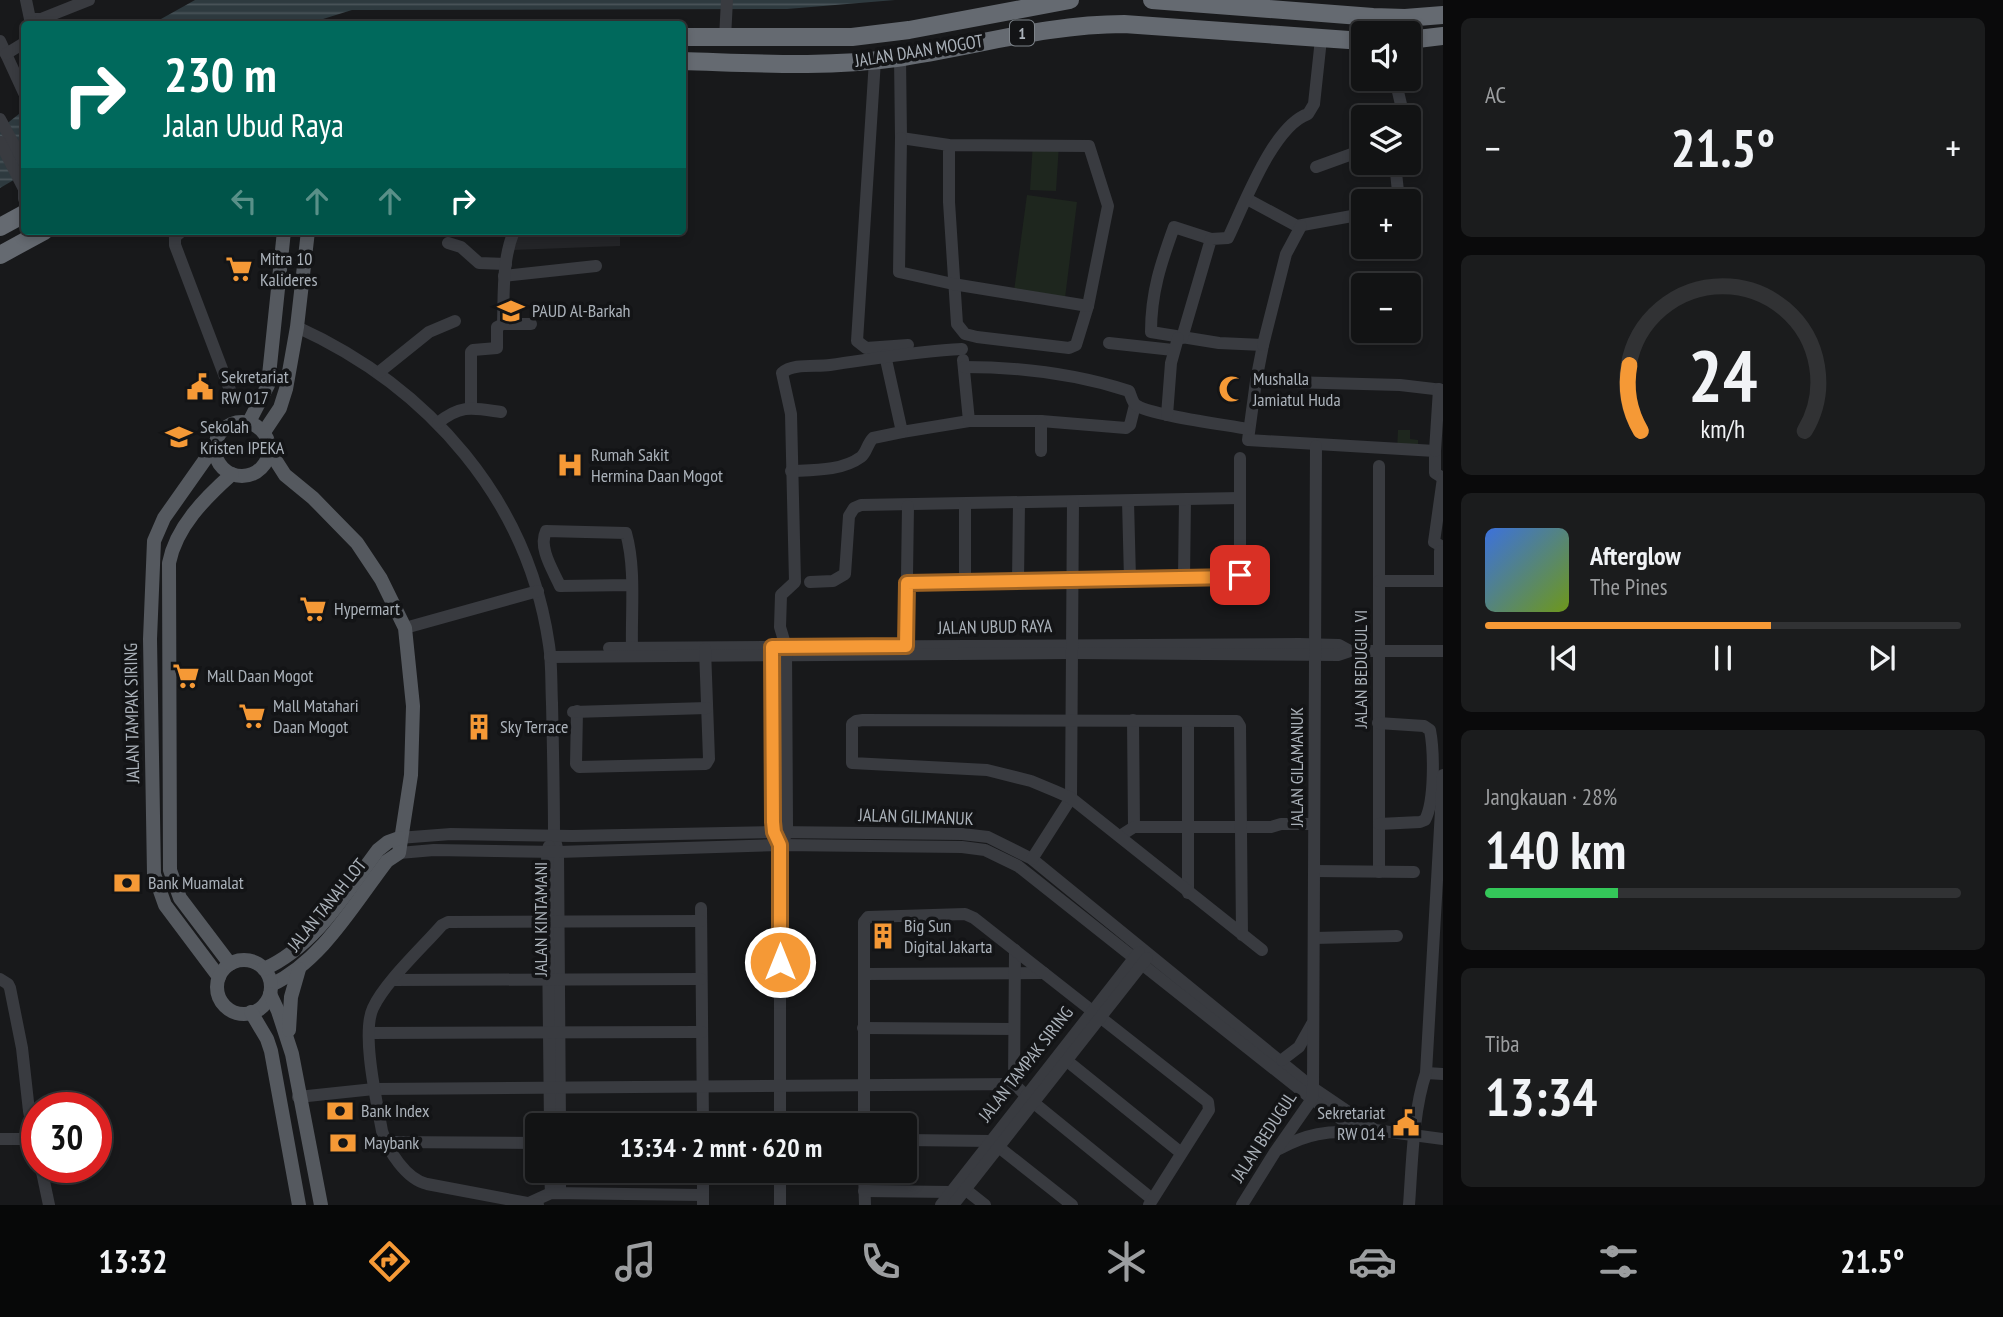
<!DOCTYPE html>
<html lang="id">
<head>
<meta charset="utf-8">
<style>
  :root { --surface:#121314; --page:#1b1c1d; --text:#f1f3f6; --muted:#9c9ea0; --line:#313234; --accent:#f59936 }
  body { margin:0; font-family:"PT Sans Narrow",sans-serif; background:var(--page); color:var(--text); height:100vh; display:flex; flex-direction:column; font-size:26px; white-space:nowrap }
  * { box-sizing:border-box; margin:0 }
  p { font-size:23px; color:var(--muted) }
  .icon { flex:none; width:38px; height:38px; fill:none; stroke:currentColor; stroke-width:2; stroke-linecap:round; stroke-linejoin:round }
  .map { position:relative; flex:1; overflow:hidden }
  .sheet { display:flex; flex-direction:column; gap:18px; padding:18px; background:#0a0a0b; width:560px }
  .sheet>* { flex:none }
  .top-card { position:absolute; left:21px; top:21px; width:665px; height:214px; border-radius:7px; box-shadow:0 4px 10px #0003,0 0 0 2px var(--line); background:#00695c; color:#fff; overflow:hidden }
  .tools { position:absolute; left:1351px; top:21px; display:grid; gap:14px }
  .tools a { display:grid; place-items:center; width:70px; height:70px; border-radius:7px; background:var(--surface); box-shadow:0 4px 10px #0003,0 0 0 2px var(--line); font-size:35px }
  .speed { position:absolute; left:21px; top:1092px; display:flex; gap:14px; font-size:35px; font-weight:700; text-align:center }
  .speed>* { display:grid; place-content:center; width:91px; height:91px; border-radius:50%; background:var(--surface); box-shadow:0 4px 10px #0003,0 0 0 2px var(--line); line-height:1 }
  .speed .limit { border:10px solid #d22; background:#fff; color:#111 }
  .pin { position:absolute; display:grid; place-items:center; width:60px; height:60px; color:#fff; margin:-30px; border-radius:14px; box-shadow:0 4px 10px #0006 }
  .me { position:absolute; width:77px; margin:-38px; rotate:0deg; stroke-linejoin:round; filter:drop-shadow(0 0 5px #0008) }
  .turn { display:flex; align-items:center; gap:24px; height:147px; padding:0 28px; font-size:32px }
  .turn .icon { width:91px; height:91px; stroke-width:2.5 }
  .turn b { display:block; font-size:49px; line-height:60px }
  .lanes { display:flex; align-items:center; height:66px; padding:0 28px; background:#0003; justify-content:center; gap:35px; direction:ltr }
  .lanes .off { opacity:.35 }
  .big { font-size:52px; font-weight:700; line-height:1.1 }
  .sheet .tile { flex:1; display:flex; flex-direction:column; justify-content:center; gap:10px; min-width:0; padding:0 24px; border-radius:10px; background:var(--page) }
  .sheet .dial { align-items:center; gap:0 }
  .dial svg { height:182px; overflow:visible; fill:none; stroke:var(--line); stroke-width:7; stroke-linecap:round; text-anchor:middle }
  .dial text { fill:var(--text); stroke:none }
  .song { display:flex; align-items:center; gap:21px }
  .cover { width:84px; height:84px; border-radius:10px; background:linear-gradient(135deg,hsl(220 70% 55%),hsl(80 70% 35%)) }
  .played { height:7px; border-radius:4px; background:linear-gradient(90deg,var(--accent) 60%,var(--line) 60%) }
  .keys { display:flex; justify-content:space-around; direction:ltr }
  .heat { display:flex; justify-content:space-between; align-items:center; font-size:38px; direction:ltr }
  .charge { height:10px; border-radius:5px; background:linear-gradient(90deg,#34c759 28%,var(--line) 0) }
  .trip { position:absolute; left:525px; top:1113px; width:392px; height:70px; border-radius:7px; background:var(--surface); box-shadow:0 4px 10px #0003,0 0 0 2px var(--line); font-weight:700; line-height:70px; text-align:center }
  .dock { display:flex; height:112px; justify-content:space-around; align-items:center; background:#070808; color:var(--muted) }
  .dock .icon { width:49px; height:49px }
  .dock .active { color:var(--accent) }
  .dock b { font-size:32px; color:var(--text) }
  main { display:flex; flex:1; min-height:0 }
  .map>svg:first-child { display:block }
  .built { fill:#242528 }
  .garden { fill:#1e261e }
  .water { fill:url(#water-rules) }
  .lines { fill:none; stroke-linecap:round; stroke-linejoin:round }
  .minor { stroke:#393b40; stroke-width:12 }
  .major { stroke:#55595f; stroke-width:14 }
  .highway { stroke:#656a71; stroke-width:18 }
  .route-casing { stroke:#9f6323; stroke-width:18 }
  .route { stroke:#f59936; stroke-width:12 }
  .labels { text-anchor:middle; stroke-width:7; stroke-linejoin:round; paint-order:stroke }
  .shield { fill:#131416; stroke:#7d8389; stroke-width:2 }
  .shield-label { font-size:16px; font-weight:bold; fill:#abb2ba }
  .street-label { font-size:18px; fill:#abb2ba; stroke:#131416 }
  .poi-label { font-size:18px; fill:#abb2ba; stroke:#131416; text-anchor:start }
</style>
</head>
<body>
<main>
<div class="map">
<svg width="1443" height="1205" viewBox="0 0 1443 1205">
  <defs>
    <pattern id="water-rules" width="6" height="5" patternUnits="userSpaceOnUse" patternTransform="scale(1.75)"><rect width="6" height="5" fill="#2e3a3f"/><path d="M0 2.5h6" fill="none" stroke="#4a5459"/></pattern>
  </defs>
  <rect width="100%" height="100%" fill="#18191b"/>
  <polygon class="built" points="511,231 620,231 620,246 512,250"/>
  <g class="garden">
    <polygon points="1033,142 1059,144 1056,191 1030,190"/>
    <polygon points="1027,195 1077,202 1065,298 1014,291"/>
    <polygon points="1398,430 1410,430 1410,439 1418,440 1418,452 1397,451"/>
  </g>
  <g class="water">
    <polygon points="195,0 895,0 787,9 352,10 307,24 152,24"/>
    <polygon points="24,110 24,174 0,188 0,129"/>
  </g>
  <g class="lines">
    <g class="minor">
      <polyline points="26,0 30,19 41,19"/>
      <polyline points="41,24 41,19 89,0"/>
      <polyline points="725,38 727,0"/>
      <polyline points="0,41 24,93"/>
      <polyline points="6,54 24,43"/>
      <polyline points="900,57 901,138 949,145 949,202 957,324 965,334 977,337 1069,348 1076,345 1088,306 1108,206 1089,146 949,145"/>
      <polyline points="875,60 857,341 866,348 908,345"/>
      <polyline points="1395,79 1404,117"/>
      <polyline points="0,119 24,163"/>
      <polyline points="901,138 899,272 953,284 1088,306"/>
      <polyline points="0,142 24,189 24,199"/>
      <polyline points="1395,163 1399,201"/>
      <polyline points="1316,167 1363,150"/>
      <polyline points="1247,199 1297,226 1363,214"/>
      <polyline points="182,231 175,237 175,245 230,390"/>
      <path d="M 1211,239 L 1174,227 C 1161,263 1151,292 1151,332 L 1219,343 L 1263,345 L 1256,381 L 1248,440 L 1435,451 L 1435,473 L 1443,478"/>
      <polyline points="448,243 461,247 479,263 506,264"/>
      <polyline points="504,276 596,266"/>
      <polyline points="503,324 531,324"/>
      <path d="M 297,327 C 429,387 528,500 549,645 C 552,664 551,684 552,703 C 553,748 554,792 554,836 L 558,852 L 560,1125"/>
      <path d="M 1182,338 L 1211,239 L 1228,238 C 1244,205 1273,126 1308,114 L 1314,104 L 1321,39"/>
      <polyline points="1109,343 1173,350"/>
      <polyline points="1263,345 1286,254 1301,226"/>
      <polyline points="885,355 902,432 969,421"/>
      <polyline points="963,360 969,421 1041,421 1126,428 1130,425 1135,405"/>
      <path d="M 964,367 C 1020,367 1076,374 1129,391 C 1131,395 1132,402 1136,405 C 1149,415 1228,425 1248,429"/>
      <polyline points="378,373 429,332 455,321"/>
      <polyline points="1256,381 1400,385 1443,390"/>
      <path d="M 471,407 L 471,352 L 473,350 L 497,348 L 497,327 L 503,324 C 504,293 502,260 514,231"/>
      <polyline points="1167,415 1171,363 1178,338"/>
      <path d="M 438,423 C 461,404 473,408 501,412"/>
      <polyline points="1041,451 1041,421"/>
      <polyline points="1435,451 1439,389"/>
      <polyline points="1379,466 1379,872"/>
      <path d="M 791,471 C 814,470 842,471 861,457 C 867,452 867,444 873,438 L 902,432"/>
      <polyline points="1443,478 1434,542 1443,547"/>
      <polyline points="1128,501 1130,579"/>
      <polyline points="1440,551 1440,581"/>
      <polyline points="1184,578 1185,500"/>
      <polyline points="1018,581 1019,503"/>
      <polyline points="1379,581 1443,581"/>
      <polyline points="810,582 833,581 845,574 849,516 854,508 861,505 1240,498"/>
      <polyline points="965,582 965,505"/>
      <polyline points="907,583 1235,577 1240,575 1240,458"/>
      <path d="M 631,585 L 560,586 C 553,570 538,548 546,531 L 626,533 C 636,569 631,611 632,648"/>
      <polyline points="405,628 538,591"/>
      <polyline points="906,646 908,506"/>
      <polyline points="609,648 1299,644 1339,645 1350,651"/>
      <polyline points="772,648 773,823 774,832 780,845 780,1125"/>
      <polyline points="550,657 1072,653 1338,655 1350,651 1443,651"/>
      <polyline points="577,711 576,764 579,767 706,764 709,759 705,649"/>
      <polyline points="573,712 707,708"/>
      <polyline points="1133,720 1134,827"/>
      <polyline points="1188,721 1188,893"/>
      <path d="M 1378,723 L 1424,726 L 1430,730 C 1434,751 1435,801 1425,820 L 1420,822 L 1379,824"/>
      <polyline points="1120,836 1134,827 1271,827 1281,824 1314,824"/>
      <polyline points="399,838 451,834 572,836 774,832 962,834 988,837 1032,859 1313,1088 1375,1130 1443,1139"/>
      <path d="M 784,839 L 787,832 L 787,823 L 786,647 L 780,627 L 781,595 L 795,582 L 791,414 L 782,373 C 793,363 816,367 830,365 C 874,359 917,351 962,349"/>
      <polyline points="549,846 547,852 550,1125"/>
      <polyline points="399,853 434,850 558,852 780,845 962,847 985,850 1018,866 1312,1099 1357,1130 1373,1137"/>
      <polyline points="1032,859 1071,798 1073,502"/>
      <polyline points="1314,871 1414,872"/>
      <polyline points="701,908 703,1125"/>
      <polyline points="1242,935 1240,726 1237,721 863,720 856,721 852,724 852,763 987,770 1031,781 1055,791 1071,798 1262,950"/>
      <polyline points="1314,938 1397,936"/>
      <polyline points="864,974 1044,973"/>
      <polyline points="0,979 8,984 10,988 22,1048 29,1111 37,1149"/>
      <polyline points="393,980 701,979"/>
      <polyline points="863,1028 1014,1029"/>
      <polyline points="369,1033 702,1032"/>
      <polyline points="1061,1056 1180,1152"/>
      <polyline points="1282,1060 1299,1047 1312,1024"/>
      <polyline points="1426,1073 1443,1074"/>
      <polyline points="1014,1084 1015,950"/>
      <polyline points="298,1097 374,1089 1014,1084 1034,1103 1152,1199"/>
      <polyline points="864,1125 864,922 868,917 965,914 974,918 1208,1102 1209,1110 1149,1205"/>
      <polyline points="0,1139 35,1139"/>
      <polyline points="905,1140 991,1141 1072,1205"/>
      <polyline points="385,1142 537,1143"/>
      <path d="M 1279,1149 C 1306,1134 1328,1130 1359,1133"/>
      <polyline points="41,1167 49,1205"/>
      <polyline points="550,1171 551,1193"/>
      <polyline points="560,1171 560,1193"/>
      <polyline points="780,1171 780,1205"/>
      <polyline points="864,1171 865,1205"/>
      <polyline points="961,1186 985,1205"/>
      <polyline points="864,1191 951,1192"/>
      <polyline points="529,1203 551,1193 703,1195"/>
      <path d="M 538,1205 L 427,1184 C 406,1179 388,1151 382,1131 C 377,1103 361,1033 373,1008 C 385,982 422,948 442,925 L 448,922 L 701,921"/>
      <polyline points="703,1205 703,1171"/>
      <polyline points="941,1205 1139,952"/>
      <polyline points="953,1205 1147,958"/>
      <polyline points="1242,1205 1275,1152 1312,1099 1313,1088 1316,446"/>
      <path d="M 1409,1205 C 1412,1165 1413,1110 1426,1073 L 1443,775"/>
    </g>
    <g class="major">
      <circle cx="242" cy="449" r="27"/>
      <polyline points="249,422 268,385 284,231"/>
      <polyline points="264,432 280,408 286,389 297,327 308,231"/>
      <polyline points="214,447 164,518 154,541 150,639 154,874 165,905 219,977"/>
      <path d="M 269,450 L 285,475 L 313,498 L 357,543 L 381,579 L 405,628 L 413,706 L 411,775 L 399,853 L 387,861 C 353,905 322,961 271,985"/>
      <circle cx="244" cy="987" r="27"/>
      <path d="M 230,964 L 180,898 L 170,870 L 169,563 C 176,527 205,498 232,474"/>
      <path d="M 264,969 C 315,946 345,894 378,850 L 388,842 L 399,838"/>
      <polyline points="270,994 278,1011 292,1054 321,1205"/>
      <polyline points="251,1012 267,1039 271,1051 299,1205"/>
      <polyline points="289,1030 291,997 299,969"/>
    </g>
    <g class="highway">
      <polyline points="1152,0 1373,17 1405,18 1443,15"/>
      <polyline points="682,37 852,37 909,30 1070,0"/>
      <polyline points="1409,40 1443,36"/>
      <path d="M 682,61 C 754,63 825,68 896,58 C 973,47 1046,24 1124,24 L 1363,41"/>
      <polyline points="0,227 24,214"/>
      <polyline points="0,255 44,231"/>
    </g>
  </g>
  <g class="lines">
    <g class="route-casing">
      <polyline id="route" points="780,962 780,845 774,832 773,822 772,647 906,646 907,583 1235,577 1240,575"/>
    </g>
    <use href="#route" class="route"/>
  </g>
  <defs>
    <g id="supermarket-bare" transform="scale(2.1)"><path d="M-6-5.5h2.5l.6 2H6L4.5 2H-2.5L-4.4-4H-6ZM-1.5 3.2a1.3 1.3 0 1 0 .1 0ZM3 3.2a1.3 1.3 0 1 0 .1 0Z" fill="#f59936" stroke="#131416" stroke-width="2.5" paint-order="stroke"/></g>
    <g id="school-bare" transform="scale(2.1)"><path d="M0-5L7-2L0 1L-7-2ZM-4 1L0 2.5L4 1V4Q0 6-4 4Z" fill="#f59936" stroke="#131416" stroke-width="2.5" paint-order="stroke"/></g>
    <g id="civic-bare" transform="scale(2.1)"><path d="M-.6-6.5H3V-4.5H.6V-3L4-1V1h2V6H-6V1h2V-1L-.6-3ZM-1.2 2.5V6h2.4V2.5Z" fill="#f59936" stroke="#131416" stroke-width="2.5" paint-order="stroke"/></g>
    <g id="mosque-bare" transform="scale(2.1)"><path d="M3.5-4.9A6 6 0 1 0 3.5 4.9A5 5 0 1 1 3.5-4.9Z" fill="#f59936" stroke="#131416" stroke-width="2.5" paint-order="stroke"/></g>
    <g id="hospital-bare" transform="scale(2.1)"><path d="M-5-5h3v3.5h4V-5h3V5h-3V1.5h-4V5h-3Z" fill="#f59936" stroke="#131416" stroke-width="2.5" paint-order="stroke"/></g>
    <g id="building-bare" transform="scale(2.1)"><path d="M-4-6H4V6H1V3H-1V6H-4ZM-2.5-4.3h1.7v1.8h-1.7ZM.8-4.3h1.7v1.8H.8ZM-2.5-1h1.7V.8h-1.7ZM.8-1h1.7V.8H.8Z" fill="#f59936" stroke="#131416" stroke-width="2.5" paint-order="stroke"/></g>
    <g id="bank-bare" transform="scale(2.1)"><path d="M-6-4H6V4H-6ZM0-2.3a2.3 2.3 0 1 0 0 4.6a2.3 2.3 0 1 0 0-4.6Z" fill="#f59936" stroke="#131416" stroke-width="2.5" paint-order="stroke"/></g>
  </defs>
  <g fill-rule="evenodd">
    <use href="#supermarket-bare" x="239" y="269"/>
    <use href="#school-bare" x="511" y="311"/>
    <use href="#civic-bare" x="200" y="387"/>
    <use href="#mosque-bare" x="1232" y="389"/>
    <use href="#school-bare" x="179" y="437"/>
    <use href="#hospital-bare" x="570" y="465"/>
    <use href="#supermarket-bare" x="313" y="609"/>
    <use href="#supermarket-bare" x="186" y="676"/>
    <use href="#supermarket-bare" x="252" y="716"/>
    <use href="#building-bare" x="479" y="727"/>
    <use href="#bank-bare" x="127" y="883"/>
    <use href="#building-bare" x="883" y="936"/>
    <use href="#bank-bare" x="340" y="1111"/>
    <use href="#civic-bare" x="1406" y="1123"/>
    <use href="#bank-bare" x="343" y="1143"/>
  </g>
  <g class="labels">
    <rect class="shield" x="1010" y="20.5" width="24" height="25" rx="5"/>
    <g class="shield-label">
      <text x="1022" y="39">1</text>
    </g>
    <g class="street-label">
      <text transform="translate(919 51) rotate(-9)" y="6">JALAN DAAN MOGOT</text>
      <text transform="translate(995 627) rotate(-1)" y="6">JALAN UBUD RAYA</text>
      <text transform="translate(1361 669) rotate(-90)" y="6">JALAN BEDUGUL VI</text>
      <text transform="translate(132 713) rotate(-91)" y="6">JALAN TAMPAK SIRING</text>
      <text transform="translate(1297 767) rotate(-90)" y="6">JALAN GILAMANUK</text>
      <text transform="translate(916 817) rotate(2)" y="6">JALAN GILIMANUK</text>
      <text transform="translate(327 905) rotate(-51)" y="6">JALAN TANAH LOT</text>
      <text transform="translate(541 919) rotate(-90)" y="6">JALAN KINTAMANI</text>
      <text transform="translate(1026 1064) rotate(-52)" y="6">JALAN TAMPAK SIRING</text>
      <text transform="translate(1264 1137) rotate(-57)" y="6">JALAN BEDUGUL</text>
    </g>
    <g class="poi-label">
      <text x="260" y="265">Mitra 10<tspan x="260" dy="21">Kalideres</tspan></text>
      <text x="532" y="317">PAUD Al-Barkah</text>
      <text x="221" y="383">Sekretariat<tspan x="221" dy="21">RW 017</tspan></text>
      <text x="1253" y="385">Mushalla<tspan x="1253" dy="21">Jamiatul Huda</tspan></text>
      <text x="200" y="433">Sekolah<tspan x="200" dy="21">Kristen IPEKA</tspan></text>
      <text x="591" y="461">Rumah Sakit<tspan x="591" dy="21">Hermina Daan Mogot</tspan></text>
      <text x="334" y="615">Hypermart</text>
      <text x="207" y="682">Mall Daan Mogot</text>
      <text x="273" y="712">Mall Matahari<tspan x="273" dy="21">Daan Mogot</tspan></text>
      <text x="500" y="733">Sky Terrace</text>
      <text x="148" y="889">Bank Muamalat</text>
      <text x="904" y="932">Big Sun<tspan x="904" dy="21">Digital Jakarta</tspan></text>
      <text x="361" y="1117">Bank Index</text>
      <text x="1385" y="1119" text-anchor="end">Sekretariat<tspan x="1385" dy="21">RW 014</tspan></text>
      <text x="364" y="1149">Maybank</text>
    </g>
  </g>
</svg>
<div class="tools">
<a><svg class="icon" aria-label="sound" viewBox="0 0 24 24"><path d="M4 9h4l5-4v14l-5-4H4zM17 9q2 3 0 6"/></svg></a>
<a><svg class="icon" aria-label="layers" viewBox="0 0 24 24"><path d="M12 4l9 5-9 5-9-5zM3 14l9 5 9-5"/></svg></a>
<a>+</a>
<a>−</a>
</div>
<div class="speed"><div class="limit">30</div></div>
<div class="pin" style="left:1240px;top:575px;background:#d93025"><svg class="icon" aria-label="arrive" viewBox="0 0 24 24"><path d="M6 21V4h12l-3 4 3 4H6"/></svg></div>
<svg class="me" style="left:780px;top:962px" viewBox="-20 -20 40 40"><circle r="17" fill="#f59936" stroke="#fff" stroke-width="3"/><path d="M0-11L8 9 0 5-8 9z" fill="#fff"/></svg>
<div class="trip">13:34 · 2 mnt · 620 m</div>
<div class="top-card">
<div class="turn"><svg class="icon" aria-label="right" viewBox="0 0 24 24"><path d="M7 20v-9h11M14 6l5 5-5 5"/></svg><div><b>230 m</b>Jalan Ubud Raya</div></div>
<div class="lanes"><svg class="icon off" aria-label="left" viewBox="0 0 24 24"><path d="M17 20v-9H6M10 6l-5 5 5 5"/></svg><svg class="icon off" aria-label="ahead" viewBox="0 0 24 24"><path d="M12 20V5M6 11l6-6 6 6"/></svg><svg class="icon off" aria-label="ahead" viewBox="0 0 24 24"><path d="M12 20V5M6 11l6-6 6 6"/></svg><svg class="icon" aria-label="right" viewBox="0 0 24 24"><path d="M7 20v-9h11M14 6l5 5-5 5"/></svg></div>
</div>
</div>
<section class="sheet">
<div class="tile"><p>AC</p>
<div class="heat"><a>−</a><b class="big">21.5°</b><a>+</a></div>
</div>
<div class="tile dial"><svg viewBox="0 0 100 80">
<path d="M14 69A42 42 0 1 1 86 69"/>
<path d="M14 69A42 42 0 0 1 9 40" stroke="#f59936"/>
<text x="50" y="56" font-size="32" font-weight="700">24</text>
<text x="50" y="72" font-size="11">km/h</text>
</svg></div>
<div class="tile">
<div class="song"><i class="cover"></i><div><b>Afterglow</b><p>The Pines</p></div></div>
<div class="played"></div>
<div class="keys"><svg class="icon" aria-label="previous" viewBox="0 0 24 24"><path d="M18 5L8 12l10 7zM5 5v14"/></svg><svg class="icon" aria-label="pause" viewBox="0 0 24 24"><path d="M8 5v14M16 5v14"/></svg><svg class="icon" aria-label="next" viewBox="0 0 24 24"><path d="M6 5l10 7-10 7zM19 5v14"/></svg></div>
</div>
<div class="tile"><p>Jangkauan · 28%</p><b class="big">140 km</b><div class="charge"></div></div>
<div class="tile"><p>Tiba</p><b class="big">13:34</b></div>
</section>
</main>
<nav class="dock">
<b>13:32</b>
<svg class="icon active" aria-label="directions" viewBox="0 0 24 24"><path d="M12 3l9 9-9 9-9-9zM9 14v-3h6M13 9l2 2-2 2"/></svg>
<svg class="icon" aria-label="music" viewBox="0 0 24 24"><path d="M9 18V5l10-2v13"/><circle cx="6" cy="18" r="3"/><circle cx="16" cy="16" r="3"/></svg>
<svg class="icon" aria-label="phone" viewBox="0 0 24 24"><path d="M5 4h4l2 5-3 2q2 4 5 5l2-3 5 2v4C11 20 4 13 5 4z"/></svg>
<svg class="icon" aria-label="climate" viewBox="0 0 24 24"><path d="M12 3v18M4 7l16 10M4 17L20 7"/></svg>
<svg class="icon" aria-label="car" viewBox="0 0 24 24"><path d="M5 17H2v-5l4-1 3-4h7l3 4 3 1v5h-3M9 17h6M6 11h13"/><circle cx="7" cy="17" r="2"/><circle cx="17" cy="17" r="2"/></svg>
<svg class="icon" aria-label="filters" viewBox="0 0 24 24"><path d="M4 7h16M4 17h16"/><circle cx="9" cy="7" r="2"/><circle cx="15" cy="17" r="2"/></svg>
<b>21.5°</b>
</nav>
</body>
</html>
